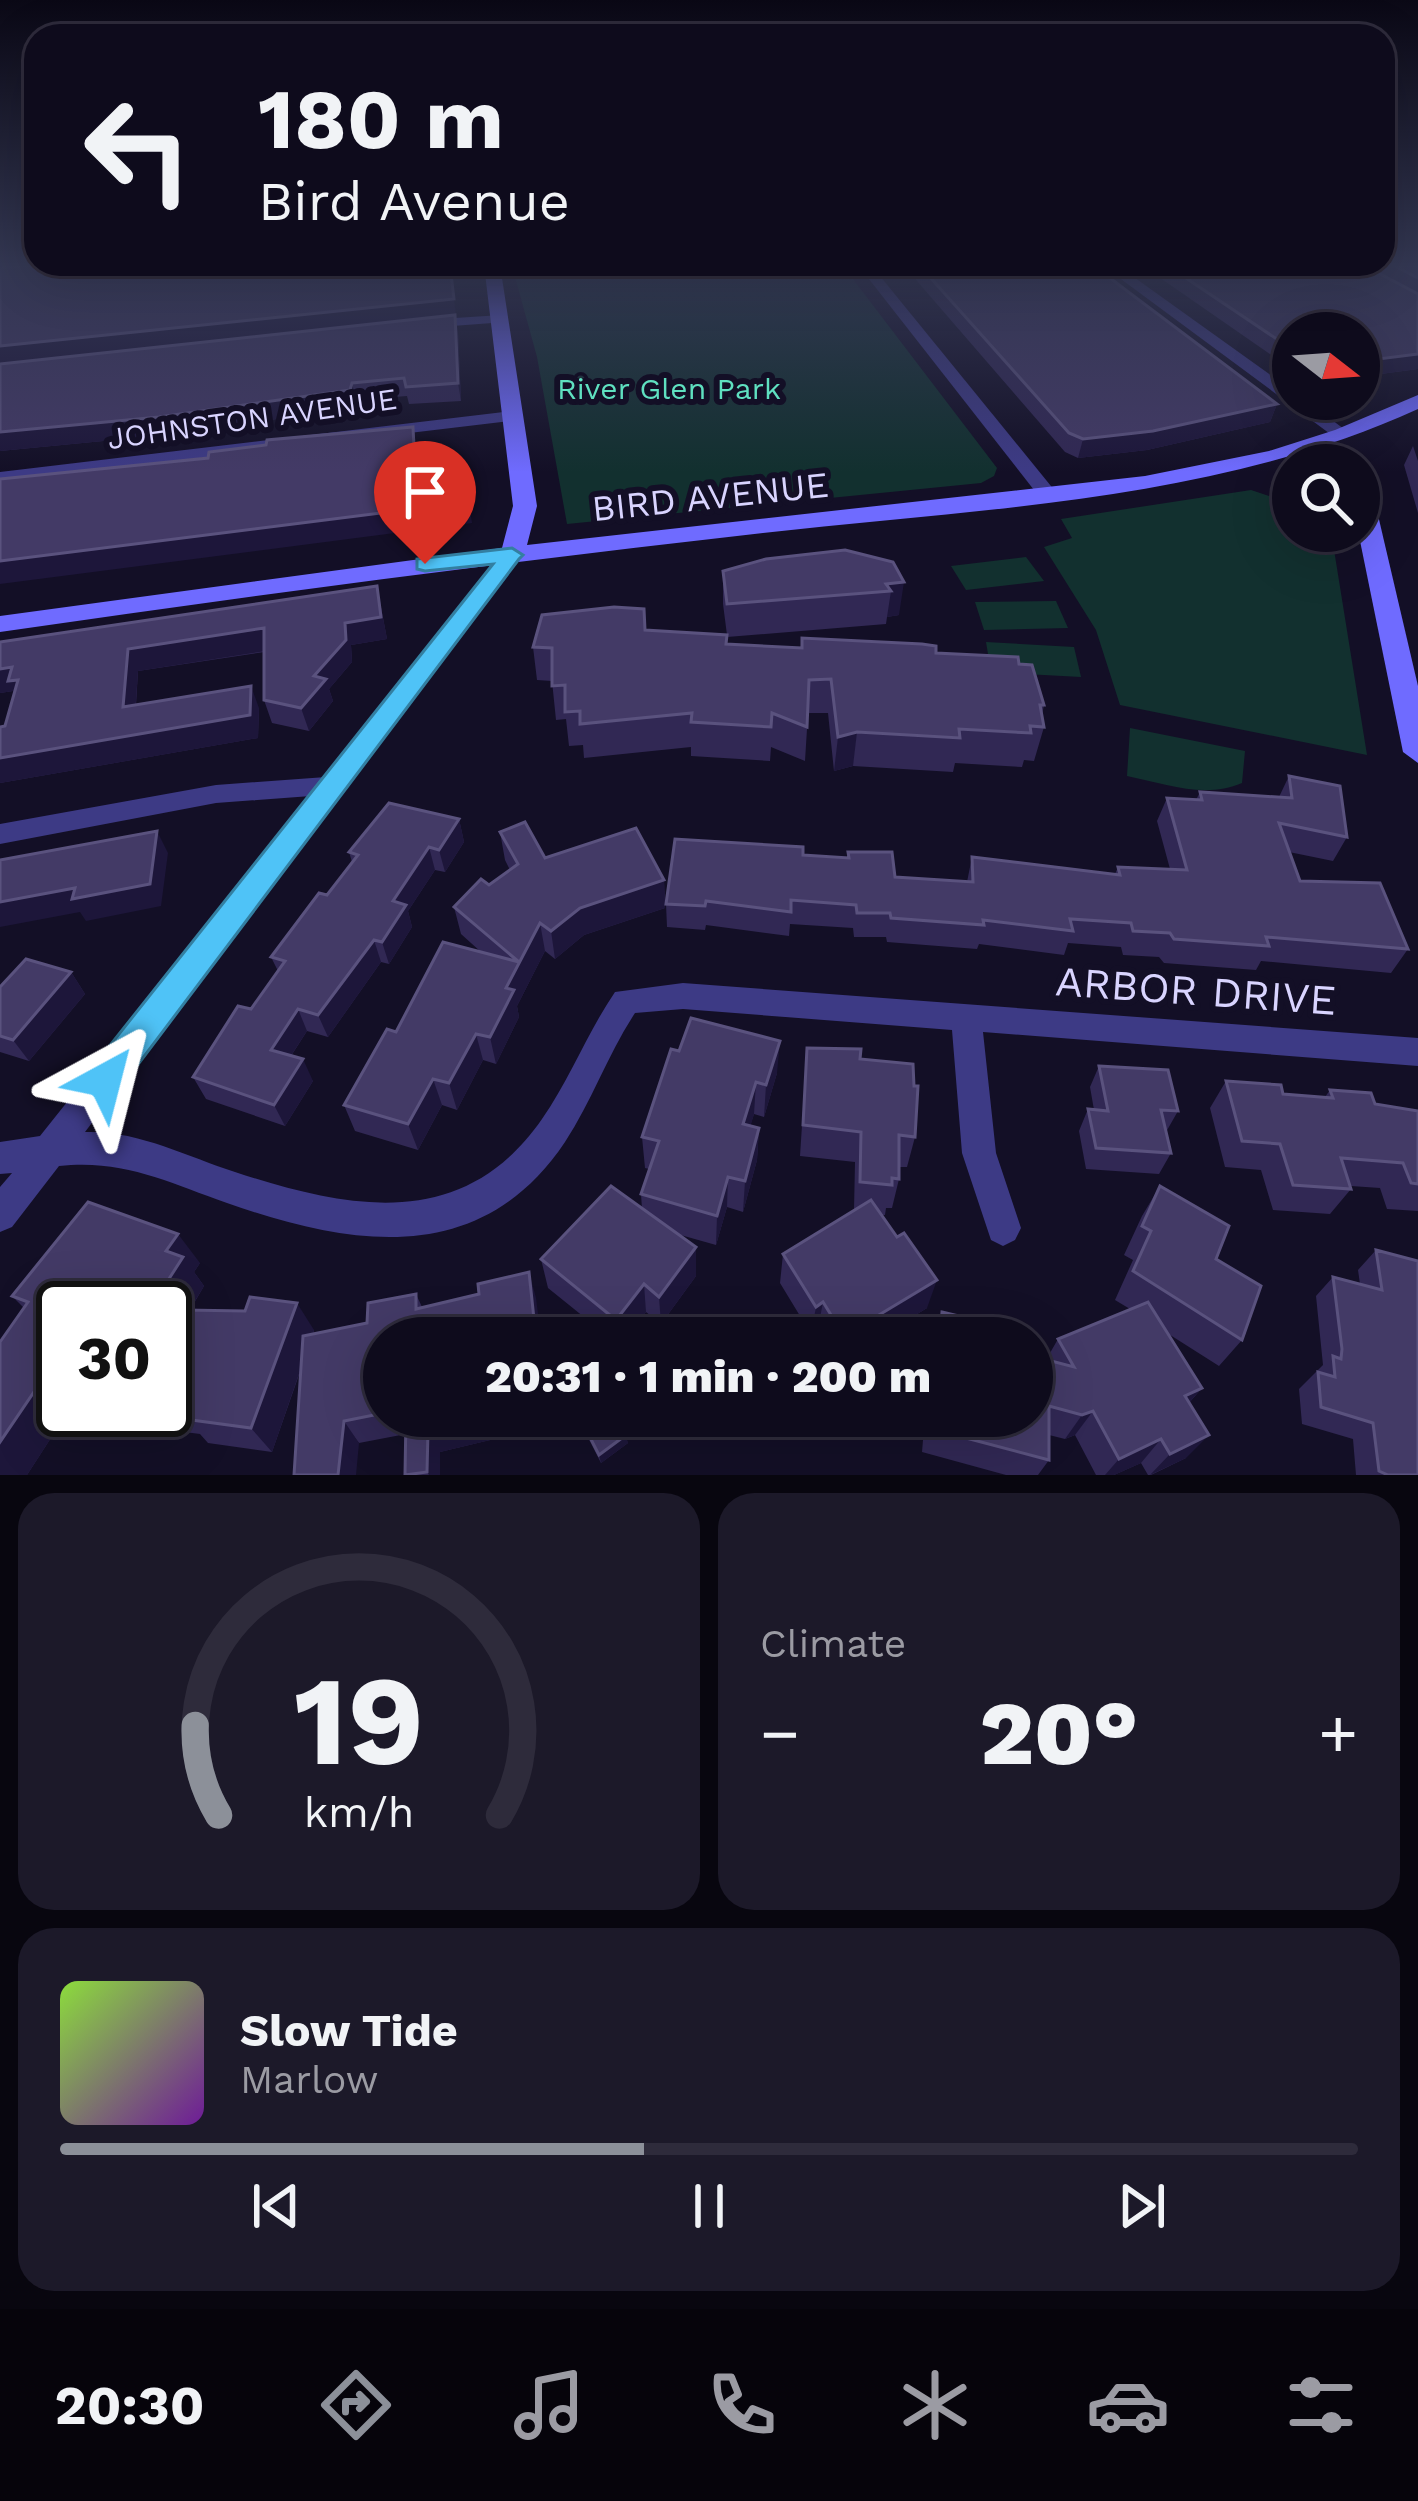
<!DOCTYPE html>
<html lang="en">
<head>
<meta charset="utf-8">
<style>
  :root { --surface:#0e0b1c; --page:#1c1929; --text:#f1f3f6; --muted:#9b9ba3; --line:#2e2b3b; --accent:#8c9099 }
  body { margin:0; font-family:"Work Sans",sans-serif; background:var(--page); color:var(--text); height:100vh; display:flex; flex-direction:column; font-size:45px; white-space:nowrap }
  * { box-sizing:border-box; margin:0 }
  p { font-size:39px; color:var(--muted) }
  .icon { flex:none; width:66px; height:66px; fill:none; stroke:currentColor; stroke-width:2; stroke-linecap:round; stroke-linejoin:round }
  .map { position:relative; height:1475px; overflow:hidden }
  .panel { display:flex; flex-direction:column; gap:18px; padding:18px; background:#08060f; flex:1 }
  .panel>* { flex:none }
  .guide { position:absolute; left:24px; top:24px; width:1371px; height:252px; border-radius:36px; box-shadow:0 12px 48px #0002,0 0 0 3px var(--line); background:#0e0b1c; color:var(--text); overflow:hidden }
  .needle { width:78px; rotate:107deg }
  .buttons { position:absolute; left:1272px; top:312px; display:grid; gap:24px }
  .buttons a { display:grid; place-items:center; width:108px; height:108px; border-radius:50%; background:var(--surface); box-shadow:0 12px 48px #0002,0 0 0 3px var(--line); font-size:60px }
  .speed { position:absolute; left:36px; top:1281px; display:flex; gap:24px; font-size:60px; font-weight:700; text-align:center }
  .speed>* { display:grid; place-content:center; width:156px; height:156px; border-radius:50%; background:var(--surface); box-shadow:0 12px 48px #0002,0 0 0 3px var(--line); line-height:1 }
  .speed .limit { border:6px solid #111; border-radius:18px; background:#fff; color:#111 }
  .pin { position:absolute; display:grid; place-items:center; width:102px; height:102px; color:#fff; margin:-123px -51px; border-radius:50% 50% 50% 0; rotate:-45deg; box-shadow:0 0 12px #0007 }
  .pin .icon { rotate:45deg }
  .me { position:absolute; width:132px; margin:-66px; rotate:38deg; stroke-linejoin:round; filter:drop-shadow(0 0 9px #0008) }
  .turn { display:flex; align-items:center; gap:42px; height:252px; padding:0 36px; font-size:54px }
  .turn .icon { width:156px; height:156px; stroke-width:2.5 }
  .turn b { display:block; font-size:84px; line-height:102px }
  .big { font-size:90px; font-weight:800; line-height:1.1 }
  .panel .card { flex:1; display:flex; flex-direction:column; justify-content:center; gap:18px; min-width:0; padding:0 42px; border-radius:36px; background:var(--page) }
  .panel .dial { align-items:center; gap:0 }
  .dial svg { height:312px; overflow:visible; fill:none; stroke:var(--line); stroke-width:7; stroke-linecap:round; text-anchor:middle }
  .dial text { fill:var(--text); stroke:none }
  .song { display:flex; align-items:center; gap:36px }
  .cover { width:144px; height:144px; border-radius:18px; background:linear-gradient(135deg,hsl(90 70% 55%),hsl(280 70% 35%)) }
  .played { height:12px; border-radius:6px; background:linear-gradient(90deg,var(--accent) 45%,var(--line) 45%) }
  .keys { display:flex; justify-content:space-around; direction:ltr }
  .heat { display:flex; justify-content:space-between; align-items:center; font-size:66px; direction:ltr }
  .panel .tiles { flex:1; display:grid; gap:18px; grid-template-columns:1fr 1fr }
  .card:last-child { grid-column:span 2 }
  .trip { position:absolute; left:363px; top:1317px; width:690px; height:120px; border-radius:60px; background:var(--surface); box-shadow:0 12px 48px #0002,0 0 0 3px var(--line); font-weight:800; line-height:120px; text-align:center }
  .tabs { display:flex; height:192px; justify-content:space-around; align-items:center; background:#06040b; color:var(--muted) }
  .tabs .icon { width:84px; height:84px }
  .tabs .on { color:var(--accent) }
  .tabs b { font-size:54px; color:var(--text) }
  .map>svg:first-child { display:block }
  .green { fill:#12302f }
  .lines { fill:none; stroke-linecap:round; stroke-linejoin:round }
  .street { fill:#3d3a85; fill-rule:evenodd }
  .secondary { fill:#6f6bff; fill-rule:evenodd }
  .wall { fill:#312854 }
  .shaded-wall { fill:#1d163a }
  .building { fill:#433a66; stroke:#5a527e; stroke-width:3 }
  .route { fill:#4fc3f7; stroke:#337fa1; stroke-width:3 }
  .labels { text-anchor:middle; stroke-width:12; stroke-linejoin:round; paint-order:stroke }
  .far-park-label { font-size:30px; fill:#5fe0c0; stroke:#130f26 }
  .far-street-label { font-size:30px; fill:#d9d4ff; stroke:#130f26 }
  .street-label { font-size:36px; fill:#d9d4ff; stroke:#130f26 }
  .near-street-label { font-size:42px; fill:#d9d4ff; stroke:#130f26 }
</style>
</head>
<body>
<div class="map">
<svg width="1418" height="1475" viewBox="0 0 1418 1475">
  <rect width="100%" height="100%" fill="#130f26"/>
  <g class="green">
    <polygon points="512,266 843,266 997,468 994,476 981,483 567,524 537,357"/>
    <polygon points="1251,490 1293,504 1293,531 1331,531 1367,755 1120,705 1096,630 1044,547 1072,538 1061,519"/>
    <polygon points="1026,557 1044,581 966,590 951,566"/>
    <polygon points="1056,601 1068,628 984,630 975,602"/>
    <polygon points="986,642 1074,647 1081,677 991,672"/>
    <path d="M 1130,728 L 1245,751 L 1242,783 C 1205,799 1166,784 1127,776 Z"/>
  </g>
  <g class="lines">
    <g class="street">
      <polygon points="858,265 871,265 1055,491 1055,499 1041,499"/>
      <polygon points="1102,265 1117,265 1293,391 1293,399 1304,399 1352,435 1337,439"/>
      <polygon points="501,315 506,316 506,322 425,328 418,324 425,320"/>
      <polygon points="512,411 520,416 518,420 0,482 0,472"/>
      <path d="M 512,549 L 519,551 L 519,559 L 85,1132 C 137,1130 186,1156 235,1172 C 348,1209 463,1233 542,1119 C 570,1079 587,1033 615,992 L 683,983 L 1418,1038 L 1418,1066 L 983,1032 L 996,1153 L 1021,1228 L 1015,1240 L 1003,1246 L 991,1240 L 962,1153 L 952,1030 L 683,1009 L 635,1013 C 608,1054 592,1101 565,1142 C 480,1269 350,1246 227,1203 C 167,1182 124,1159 59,1166 L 12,1227 L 0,1232 L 0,1187 L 12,1173 L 0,1174 L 0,1142 L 40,1136 L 311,796 L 216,803 L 0,844 L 0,824 L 216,785 L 326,777 L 505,551 Z"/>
    </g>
    <g class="secondary">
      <path d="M 484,265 L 500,265 L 537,506 L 527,545 L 1145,476 L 1269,451 L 1335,430 L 1418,395 L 1418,409 C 1214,502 984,508 763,533 C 508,562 254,595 0,632 L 0,616 L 502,548 L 513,506 Z"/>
      <polygon points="1359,474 1370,481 1418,686 1418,763 1403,752 1358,531"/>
    </g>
  </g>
  <g class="wall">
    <polygon points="904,266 1094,266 1277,404 1270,422 1147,450 1078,458 1065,452"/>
    <polygon points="1143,266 1418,266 1418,369 1373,375 1367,388 1359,388 1359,333 1293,333 1293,370"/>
    <polygon points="458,332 461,401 409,404 407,396 356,400 354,408 165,435 0,451 0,364"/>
    <polygon points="1413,446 1418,461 1418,513 1404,465"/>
    <polygon points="893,562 899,615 887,617 886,624 727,637 727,644 936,653 1019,664 1044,705 1042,715 1044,727 1034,761 1024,760 1022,767 955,763 953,772 853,766 834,771 828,713 808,713 805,761 771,747 770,761 691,756 691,747 584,758 583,745 569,746 566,719 556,720 552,681 537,680 533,647 645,630 727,635 723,604 723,571"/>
    <polygon points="377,586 387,639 351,645 352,662 329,689 333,701 309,731 272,723 264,700 264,652 138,671 136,705 259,708 258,738 0,783 0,727 5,726 14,692 13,691 0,693 0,642"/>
    <polygon points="1289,776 1347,837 1333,861 1289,852 1300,881 1408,949 1391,973 1261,961 1256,970 1164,963 1159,957 1123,955 1121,947 1068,943 1064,955 979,944 977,949 887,942 886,937 854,937 853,928 790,924 789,936 706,925 705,930 667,927 666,904 803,855 848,858 848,852 895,877 967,882 972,857 1115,874 1118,867 1170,869 1157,821 1167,798 1196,800 1200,792 1279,797"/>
    <polygon points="459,819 464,842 445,872 435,870 408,911 412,927 389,964 381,962 328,1037 307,1031 291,1056 313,1081 285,1126 206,1099 193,1077 251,1009 278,971 271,957 327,895 352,862 349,852"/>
    <polygon points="500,832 545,858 664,880 665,908 584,935 555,959 545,951 517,1006 519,1017 496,1064 483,1060 457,1110 442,1105 418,1150 355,1131 344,1105 396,1032 481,952 461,934 454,907 510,870 505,860"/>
    <polygon points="71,972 85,994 29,1061 0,1052 0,987"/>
    <polygon points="807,1048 860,1059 915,1137 907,1167 899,1167 899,1179 892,1208 886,1208 885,1215 881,1215 927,1308 878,1338 824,1338 818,1329 811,1334 780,1283 783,1254 854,1210 855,1162 800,1156"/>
    <polygon points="1099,1066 1178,1111 1166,1132 1171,1153 1159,1174 1086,1169 1079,1131 1088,1109 1094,1110 1090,1087"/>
    <polygon points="777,1073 764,1117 754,1114 750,1126 759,1128 757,1160 743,1212 727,1207 716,1245 677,1234 696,1276 661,1324 646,1312 627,1338 610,1338 548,1288 541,1259 642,1209 641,1194 649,1169 645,1168 642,1137"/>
    <polygon points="1226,1081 1283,1094 1325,1097 1330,1090 1375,1104 1418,1111 1418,1211 1387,1209 1380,1188 1351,1186 1351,1189 1330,1214 1273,1210 1261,1170 1225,1167 1210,1108"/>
    <polygon points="1160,1186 1216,1259 1242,1340 1219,1366 1167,1333 1202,1388 1189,1403 1186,1458 1151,1475 1148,1475 1141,1463 1114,1475 1096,1475 1075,1435 1065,1439 1049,1435 1049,1460 1038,1475 1006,1475 922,1452 925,1416 1032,1416 1046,1360 1058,1339 1130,1309 1115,1300 1133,1260 1124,1255 1142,1216"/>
    <polygon points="1376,1250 1418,1475 1356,1475 1353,1439 1302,1424 1299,1389 1323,1365 1316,1296 1333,1277 1360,1284 1358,1270"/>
    <polygon points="200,1263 194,1272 204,1286 190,1310 314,1330 313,1334 367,1323 416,1294 422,1307 536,1298 384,1338 384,1416 510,1416 511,1435 440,1452 440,1475 405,1475 406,1434 359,1443 301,1369 272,1452 208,1443 200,1434 169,1430 148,1410 165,1410 165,1354 177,1326 165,1321 165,1308 63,1308 63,1410 69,1410 27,1475 0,1475 24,1308 12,1296"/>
    <polygon points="942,1312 988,1338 933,1338"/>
    <polygon points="577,1416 616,1416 628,1443 601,1463"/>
  </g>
  <g class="shaded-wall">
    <polygon points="451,274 456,315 0,363 0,346"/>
    <polygon points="455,315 458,332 461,401 458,383"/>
    <polygon points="1418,354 1418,369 1373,375 1374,372 1362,361"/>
    <polygon points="352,383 356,400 354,408 165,435 0,451 0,432"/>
    <polygon points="1277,404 1270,422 1147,450 1078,458 1083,439"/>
    <polygon points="413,427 417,447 419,488 415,468"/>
    <polygon points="465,477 472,523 0,584 0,561"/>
    <polygon points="904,582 899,615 887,617 891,591 886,584"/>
    <polygon points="377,586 387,639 351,645 352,662 329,689 333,701 309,731 301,708 314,676 345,623"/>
    <polygon points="264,628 272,650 138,671 134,729 123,707 128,649"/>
    <polygon points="12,667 24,689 20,703 13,691 0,693 0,669"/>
    <polygon points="251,686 259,708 258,738 0,783 0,758"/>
    <polygon points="857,732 853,766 834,771 838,737"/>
    <polygon points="459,819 464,842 445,872 439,850"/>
    <polygon points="157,831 168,853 161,906 86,921 80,912 0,927 0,902"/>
    <polygon points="429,847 435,870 408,911 412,927 389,964 382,942 393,901"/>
    <polygon points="664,880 665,908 584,935 555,959 551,931 580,908"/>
    <polygon points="540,923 545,951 517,1006 519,1017 496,1064 490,1037 506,988"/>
    <polygon points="374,940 381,962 328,1037 318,1015"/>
    <polygon points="71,972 85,994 29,1061 13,1040"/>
    <polygon points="298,1009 307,1031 281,1071 271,1050"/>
    <polygon points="476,1034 483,1060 457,1110 449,1083"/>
    <polygon points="780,1041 777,1073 764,1117 766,1085"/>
    <polygon points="303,1059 313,1081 285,1126 274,1105"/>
    <polygon points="433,1079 442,1105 418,1150 408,1124"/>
    <polygon points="756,1082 754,1114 742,1155 743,1124"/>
    <polygon points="759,1128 757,1160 743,1212 745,1181"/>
    <polygon points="728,1177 727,1207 716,1245 717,1216"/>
    <polygon points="178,1234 200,1263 194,1272 204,1286 180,1326 156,1299 166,1251"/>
    <polygon points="696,1247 696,1276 661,1324 659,1297"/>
    <polygon points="529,1272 536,1298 541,1338 536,1338"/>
    <polygon points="937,1280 927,1308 878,1338 844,1338"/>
    <polygon points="644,1284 646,1312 627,1338 619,1338 616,1320"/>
    <polygon points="141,1293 154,1308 131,1308"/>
    <polygon points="823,1302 818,1329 811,1334 816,1307"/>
    <polygon points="297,1303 314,1330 272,1452 251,1428"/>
    <polygon points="63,1349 63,1410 69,1410 27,1475 0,1475 0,1442"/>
    <polygon points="1202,1388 1180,1413 1185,1396"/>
    <polygon points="1093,1411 1075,1435 1065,1439 1082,1415"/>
    <polygon points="489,1416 510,1416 511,1435 440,1452 440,1475 429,1475 427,1472 428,1431"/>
    <polygon points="344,1421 359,1443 356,1475 338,1475"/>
    <polygon points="626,1435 628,1443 601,1463 599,1455"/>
    <polygon points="1209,1435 1186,1458 1150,1475 1170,1454"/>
    <polygon points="1161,1439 1141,1463 1114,1475 1105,1475 1119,1459"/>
  </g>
  <g class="building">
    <polygon points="21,266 391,266 391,275 451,274 454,299 0,346 0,268"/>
    <polygon points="920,266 1094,266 1277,404 1153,431 1083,439 1069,433"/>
    <polygon points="1168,266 1365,266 1418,294 1418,354 1362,361 1374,372 1359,372 1359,333 1293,333 1293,350"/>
    <polygon points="1395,266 1418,266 1418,278"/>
    <polygon points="455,315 458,383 406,387 404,378 352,383 350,390 159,417 0,432 0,364"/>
    <polygon points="413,427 415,468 445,465 445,479 465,477 468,502 0,561 0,479 208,458 209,452 266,445 267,440"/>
    <polygon points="845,550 893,562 904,582 886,584 891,591 727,604 723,571 766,559"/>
    <polygon points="377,586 381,617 345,623 346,640 314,676 326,679 301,708 264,700 264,628 128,649 123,707 251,686 250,715 0,758 0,727 5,726 18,680 8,681 12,667 0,669 0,642"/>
    <polygon points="614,607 644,609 645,630 727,635 726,644 802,648 802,638 922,644 936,646 936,653 1018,657 1019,664 1032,665 1044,705 1040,705 1044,727 1030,726 1031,733 959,729 960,738 857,732 838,737 831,679 809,680 807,727 772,713 771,727 691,722 692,713 580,724 580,711 565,712 565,685 552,686 552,648 533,647 542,615"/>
    <polygon points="1289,776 1340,786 1347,837 1279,823 1300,881 1380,883 1408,949 1266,937 1269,946 1174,939 1170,933 1133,931 1131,923 1070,919 1073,931 983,920 984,925 891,918 890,913 857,913 856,905 791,900 791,912 706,901 705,906 666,904 675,839 803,847 803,855 849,858 848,852 892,852 895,877 973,882 972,857 1120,875 1118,867 1187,870 1167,798 1202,800 1200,792 1292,798"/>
    <polygon points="389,803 459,819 439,850 429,847 393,901 406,905 382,942 374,940 318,1015 298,1009 271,1050 303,1059 274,1105 193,1077 238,1006 251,1009 285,961 271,957 319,893 327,895 358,855 349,852"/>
    <polygon points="525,822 545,858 636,828 664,880 580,908 551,931 540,923 506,988 514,990 490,1037 476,1034 449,1083 433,1079 408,1124 344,1105 387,1029 396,1032 443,942 519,962 454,907 481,879 489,885 518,864 500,832"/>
    <polygon points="157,831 150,884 72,899 75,888 0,902 0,860"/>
    <polygon points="26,959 71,972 13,1040 0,1036 0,987"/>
    <polygon points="691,1018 780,1041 766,1085 756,1082 743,1124 759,1128 745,1181 728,1177 717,1216 641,1194 659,1141 642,1137 671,1049 679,1051"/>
    <polygon points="807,1048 861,1049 860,1059 913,1064 914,1086 918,1086 915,1137 899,1135 899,1179 892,1178 892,1185 860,1182 861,1132 803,1125"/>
    <polygon points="1099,1066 1168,1070 1178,1111 1161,1110 1171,1153 1096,1148 1088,1109 1108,1111"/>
    <polygon points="1226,1081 1281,1085 1283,1094 1333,1098 1330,1090 1371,1093 1375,1104 1418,1111 1418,1184 1411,1183 1403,1163 1341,1158 1351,1189 1293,1185 1280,1144 1242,1141"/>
    <polygon points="611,1186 696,1247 659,1297 644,1284 616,1320 541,1259"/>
    <polygon points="1160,1186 1229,1226 1216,1259 1261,1286 1242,1340 1133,1271 1151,1231 1142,1226"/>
    <polygon points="871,1200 897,1237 904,1233 937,1280 844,1336 823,1302 816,1307 783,1254"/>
    <polygon points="88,1202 178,1234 166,1251 183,1257 156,1299 141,1293 131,1308 63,1308 63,1349 0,1442 0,1342 28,1302 12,1296"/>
    <polygon points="1376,1250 1418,1261 1418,1475 1388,1475 1379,1471 1373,1423 1321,1407 1318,1372 1335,1377 1333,1356 1341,1359 1342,1349 1333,1277 1382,1290"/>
    <polygon points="529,1272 536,1338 384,1338 384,1413 344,1421 338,1475 294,1475 303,1336 367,1323 368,1303 416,1294 416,1309 479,1294 478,1284"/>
    <polygon points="250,1297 297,1303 251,1428 184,1419 187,1411 165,1408 165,1354 184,1310 245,1311"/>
    <polygon points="1148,1302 1202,1388 1185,1396 1209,1435 1170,1454 1161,1439 1119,1459 1093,1411 1082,1415 1049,1406 1049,1460 932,1429 933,1416 1032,1416 1032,1356 1074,1367 1058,1339"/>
    <polygon points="942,1312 988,1323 988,1338 940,1338"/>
    <polygon points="406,1416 489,1416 428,1431 427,1472 405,1475"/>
    <polygon points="579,1416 616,1416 626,1435 599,1455"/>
  </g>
  <linearGradient id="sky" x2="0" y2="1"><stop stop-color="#0a0815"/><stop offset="0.56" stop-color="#333752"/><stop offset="1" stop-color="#333752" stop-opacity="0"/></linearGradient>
  <rect width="1418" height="472" fill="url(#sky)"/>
  <polygon class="route" points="512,548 523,555 519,559 118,1091 105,1096 92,1091 87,1080 92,1068 493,564 425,571 417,569 417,559"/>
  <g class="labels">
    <g class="far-park-label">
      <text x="669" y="399">River Glen Park</text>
    </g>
    <g class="far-street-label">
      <text transform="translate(252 419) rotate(-8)" y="10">JOHNSTON AVENUE</text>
    </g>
    <g class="street-label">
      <text transform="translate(710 496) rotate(-6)" y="13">BIRD AVENUE</text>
    </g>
    <g class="near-street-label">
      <text transform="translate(1196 990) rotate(4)" y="15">ARBOR DRIVE</text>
    </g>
  </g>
</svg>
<div class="buttons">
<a><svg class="needle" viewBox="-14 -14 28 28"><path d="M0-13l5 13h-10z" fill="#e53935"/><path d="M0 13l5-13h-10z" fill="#9b9ba3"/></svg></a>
<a><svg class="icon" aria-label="search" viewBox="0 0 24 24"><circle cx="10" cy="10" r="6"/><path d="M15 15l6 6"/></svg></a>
</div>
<div class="speed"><div class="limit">30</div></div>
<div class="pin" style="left:425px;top:564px;background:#d93025"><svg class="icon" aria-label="arrive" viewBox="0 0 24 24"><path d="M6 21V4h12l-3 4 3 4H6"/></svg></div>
<svg class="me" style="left:105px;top:1080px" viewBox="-20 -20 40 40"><path d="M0-17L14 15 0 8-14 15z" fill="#4fc3f7" stroke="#fff" stroke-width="4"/></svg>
<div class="trip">20:31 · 1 min · 200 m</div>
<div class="guide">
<div class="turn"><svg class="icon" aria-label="left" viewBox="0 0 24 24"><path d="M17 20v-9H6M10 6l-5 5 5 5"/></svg><div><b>180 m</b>Bird Avenue</div></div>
</div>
</div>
<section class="panel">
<div class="tiles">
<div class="card dial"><svg viewBox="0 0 100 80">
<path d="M14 69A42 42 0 1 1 86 69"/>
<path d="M14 69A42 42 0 0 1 8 46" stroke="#8c9099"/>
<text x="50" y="56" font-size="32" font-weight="700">19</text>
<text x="50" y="72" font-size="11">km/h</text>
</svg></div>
<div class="card"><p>Climate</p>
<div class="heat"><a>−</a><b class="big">20°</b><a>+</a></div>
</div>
<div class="card">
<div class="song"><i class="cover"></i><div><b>Slow Tide</b><p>Marlow</p></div></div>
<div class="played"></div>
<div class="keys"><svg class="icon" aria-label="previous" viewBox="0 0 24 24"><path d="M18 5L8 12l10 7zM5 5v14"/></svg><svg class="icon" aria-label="pause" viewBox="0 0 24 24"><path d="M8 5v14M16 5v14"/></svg><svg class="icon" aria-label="next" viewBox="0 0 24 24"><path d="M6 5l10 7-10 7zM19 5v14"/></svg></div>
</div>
</div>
</section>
<nav class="tabs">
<b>20:30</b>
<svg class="icon on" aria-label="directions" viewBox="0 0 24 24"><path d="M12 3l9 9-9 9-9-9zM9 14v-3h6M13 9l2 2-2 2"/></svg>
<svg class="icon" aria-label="music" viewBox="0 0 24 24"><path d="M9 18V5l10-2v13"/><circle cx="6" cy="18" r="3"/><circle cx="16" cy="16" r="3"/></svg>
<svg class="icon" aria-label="phone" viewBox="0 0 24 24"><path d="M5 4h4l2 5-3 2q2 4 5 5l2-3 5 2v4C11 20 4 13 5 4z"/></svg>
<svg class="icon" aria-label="climate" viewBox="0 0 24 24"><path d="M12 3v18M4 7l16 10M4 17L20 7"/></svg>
<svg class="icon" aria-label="car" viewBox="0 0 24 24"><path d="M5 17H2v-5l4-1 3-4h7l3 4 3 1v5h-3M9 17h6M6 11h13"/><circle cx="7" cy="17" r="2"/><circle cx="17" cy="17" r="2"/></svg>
<svg class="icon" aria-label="filters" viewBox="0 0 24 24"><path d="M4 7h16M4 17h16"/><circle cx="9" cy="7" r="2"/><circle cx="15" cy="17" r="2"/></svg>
</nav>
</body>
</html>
